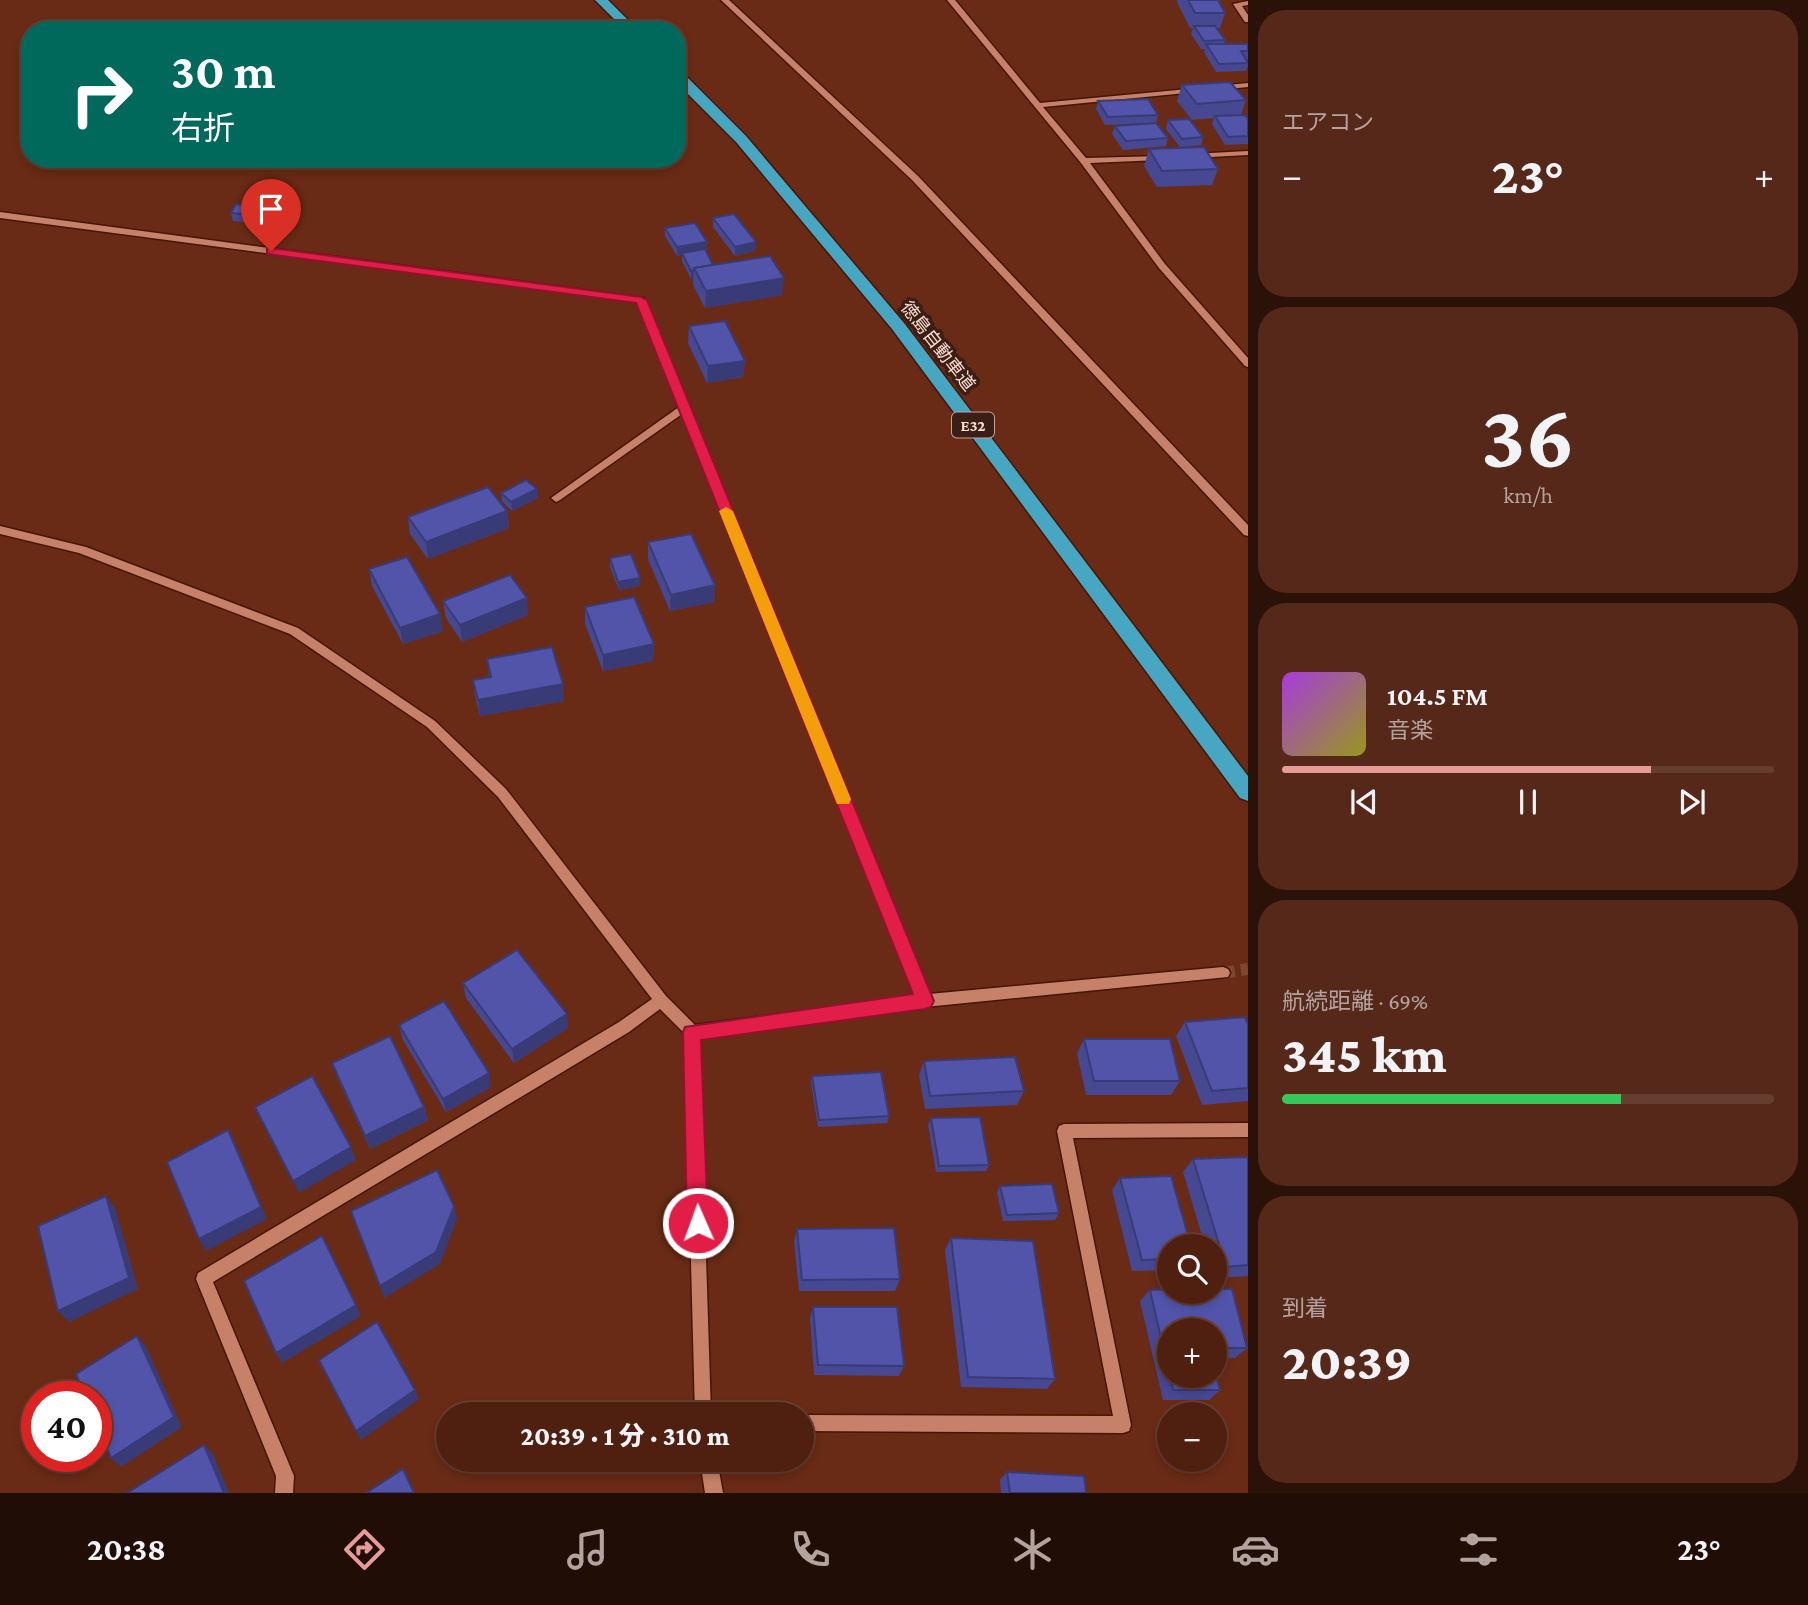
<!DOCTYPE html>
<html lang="ja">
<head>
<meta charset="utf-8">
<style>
  :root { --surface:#4f2010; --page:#552819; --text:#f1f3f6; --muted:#b3a39f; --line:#663e30; --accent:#e69b98 }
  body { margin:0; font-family:"Crimson Pro","Noto Sans JP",serif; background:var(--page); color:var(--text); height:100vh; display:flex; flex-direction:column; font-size:26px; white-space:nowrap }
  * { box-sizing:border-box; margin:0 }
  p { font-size:23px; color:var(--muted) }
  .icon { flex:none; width:38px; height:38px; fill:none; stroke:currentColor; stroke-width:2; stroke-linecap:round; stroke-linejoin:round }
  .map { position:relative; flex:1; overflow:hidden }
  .details { display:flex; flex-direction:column; gap:10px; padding:10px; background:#2b1209; width:560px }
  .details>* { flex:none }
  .banner { position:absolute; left:21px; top:21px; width:665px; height:147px; border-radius:28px; box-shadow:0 4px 10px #0003,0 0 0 2px var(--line); background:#00695c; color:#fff; overflow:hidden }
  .fabs { position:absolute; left:1157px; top:1234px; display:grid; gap:14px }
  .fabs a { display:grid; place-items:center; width:70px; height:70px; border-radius:50%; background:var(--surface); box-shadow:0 4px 10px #0003,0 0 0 2px var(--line); font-size:35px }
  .speed { position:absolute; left:21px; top:1381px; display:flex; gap:14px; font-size:35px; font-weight:700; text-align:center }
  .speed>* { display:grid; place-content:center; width:91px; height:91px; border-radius:50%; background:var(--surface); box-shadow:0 4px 10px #0003,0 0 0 2px var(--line); line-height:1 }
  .speed .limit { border:10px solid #d22; background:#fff; color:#111 }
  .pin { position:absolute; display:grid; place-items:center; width:60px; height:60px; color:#fff; margin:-72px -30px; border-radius:50% 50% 50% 0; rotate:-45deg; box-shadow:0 0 7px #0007 }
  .pin .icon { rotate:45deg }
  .me { position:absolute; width:77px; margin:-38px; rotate:358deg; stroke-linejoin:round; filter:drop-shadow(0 0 5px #0008) }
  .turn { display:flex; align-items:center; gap:24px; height:147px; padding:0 35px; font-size:32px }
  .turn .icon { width:91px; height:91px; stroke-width:2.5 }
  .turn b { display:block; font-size:49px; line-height:60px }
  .big { font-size:52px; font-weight:800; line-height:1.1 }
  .details .tile { flex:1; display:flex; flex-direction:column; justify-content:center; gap:10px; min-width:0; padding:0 24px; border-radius:28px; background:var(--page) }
  .details .dial { align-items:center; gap:0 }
  .dial b { font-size:91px; line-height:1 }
  .song { display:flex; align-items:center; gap:21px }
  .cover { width:84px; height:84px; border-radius:10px; background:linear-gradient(135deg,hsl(280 70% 55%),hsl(60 70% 35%)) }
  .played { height:7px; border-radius:4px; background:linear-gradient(90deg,var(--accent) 75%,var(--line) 75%) }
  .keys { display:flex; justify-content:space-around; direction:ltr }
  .heat { display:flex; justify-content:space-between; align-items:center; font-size:38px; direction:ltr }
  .charge { height:10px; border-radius:5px; background:linear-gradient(90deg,#34c759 69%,var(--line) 0) }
  .trip { position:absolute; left:436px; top:1402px; width:378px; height:70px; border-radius:35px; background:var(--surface); box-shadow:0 4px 10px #0003,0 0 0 2px var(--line); font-weight:800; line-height:70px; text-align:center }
  .menu { display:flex; height:112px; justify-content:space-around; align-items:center; background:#200d06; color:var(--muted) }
  .menu .icon { width:49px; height:49px }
  .menu .selected { color:var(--accent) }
  .menu b { font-size:32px; color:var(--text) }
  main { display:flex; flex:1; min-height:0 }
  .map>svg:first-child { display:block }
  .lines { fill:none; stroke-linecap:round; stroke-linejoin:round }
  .minor-tunnel { stroke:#7f4632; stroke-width:12; stroke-dasharray:12 6; stroke-linecap:butt }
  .minor-casing { stroke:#451606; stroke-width:3 }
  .highway-casing { stroke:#451606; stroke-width:3 }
  .minor { fill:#c88169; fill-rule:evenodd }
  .highway { fill:#47a6c1; fill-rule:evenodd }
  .wall { fill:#474892 }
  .shaded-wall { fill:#393b77 }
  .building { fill:#5254aa; stroke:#393b77; stroke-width:2 }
  .route { fill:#e11d48; stroke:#92132f; stroke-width:2 }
  .slow { fill:#f59e0b }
  .labels { text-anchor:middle; stroke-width:7; stroke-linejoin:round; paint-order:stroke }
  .shield { fill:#3b1e15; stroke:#c3a49a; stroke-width:2 }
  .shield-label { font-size:16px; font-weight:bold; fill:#fdded3 }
  .street-label { font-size:18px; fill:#fdded3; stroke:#3b1e15 }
</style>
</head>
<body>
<main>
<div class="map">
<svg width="1248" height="1493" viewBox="0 0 1248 1493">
  <rect width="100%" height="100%" fill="#692b15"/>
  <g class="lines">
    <polyline class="minor-tunnel" points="1223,973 1248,969"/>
    <g class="minor-casing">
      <g id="minor">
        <polygon points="721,0 729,0 918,176 1248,525 1248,536 1244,535 912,180"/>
        <polygon points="947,0 955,0 1040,103 1199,88 1199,92 1196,92 1043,107 1086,158 1163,156 1163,160 1160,160 1090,163 1165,264 1248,358 1248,367 1245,366 1159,268 1081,163"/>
        <polygon points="1248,1 1248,5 1242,6 1248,15 1248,22 1245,22 1233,4"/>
        <polygon points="1248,83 1248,87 1217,90 1213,88 1217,86"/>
        <polygon points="1248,151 1248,155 1192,158 1188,156 1192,154"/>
        <polygon points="0,212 644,298 929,994 1223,967 1228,969 1230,973 1228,977 925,1007 699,1037 711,1414 695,1414 685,1034 660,1009 629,1032 213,1282 294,1476 293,1493 275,1493 276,1476 196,1279 198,1273 619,1022 652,999 498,797 427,727 290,634 79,553 0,534 0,526 86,547 298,628 435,721 506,789 666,996 695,1025 916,996 682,414 560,500 556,502 551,498 679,407 637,302 0,218"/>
        <polygon points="1248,1123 1248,1137 1073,1138 1131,1425 1129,1431 1123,1433 802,1431 802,1415 1113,1416 1057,1131 1059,1126 1064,1124"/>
        <polygon points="700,1460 717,1460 723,1493 705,1493"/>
      </g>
    </g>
    <g class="highway-casing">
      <g id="highway">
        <polygon points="595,0 608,0 638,30 625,30"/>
        <polygon points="677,71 682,72 746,136 904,323 1248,776 1248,801 1240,798 892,329 736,142 677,83"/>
      </g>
    </g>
    <use href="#minor" class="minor"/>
    <use href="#highway" class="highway"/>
  </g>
  <g class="wall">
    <polygon points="1177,0 1218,0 1225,13 1220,28 1217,28 1225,40 1224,44 1248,44 1248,59 1246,59 1248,65 1246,71 1216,72 1204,52 1205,49 1201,49 1191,34 1193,28 1190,28 1177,2"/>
    <polygon points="1182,85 1246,100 1241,115 1248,119 1248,144 1225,145 1212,124 1214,118 1192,120 1177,101"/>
    <polygon points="1098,101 1158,115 1156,123 1168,138 1166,146 1123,150 1112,134 1115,126 1147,123 1105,125 1096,109"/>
    <polygon points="1168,120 1203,137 1201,145 1180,147 1166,129"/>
    <polygon points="1149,149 1218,169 1212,185 1157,187 1144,166"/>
    <polygon points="231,213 260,215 255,223 233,221"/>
    <polygon points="713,218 755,251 735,256 713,227"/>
    <polygon points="665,228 707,251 706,251 713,265 782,295 705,308 693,285 693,279 691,279 682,261 682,255 677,256 665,236"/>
    <polygon points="689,326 745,361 743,377 707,383 688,343"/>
    <polygon points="537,489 538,498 512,511 502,501 501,493"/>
    <polygon points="507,511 509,528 428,559 410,534 408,517"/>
    <polygon points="648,542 715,585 714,602 670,611 648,559"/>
    <polygon points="610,558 640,586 619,590 610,567"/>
    <polygon points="369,569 443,631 403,644 372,586"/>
    <polygon points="443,601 528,615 462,642 446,618"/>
    <polygon points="585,607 654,644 653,661 603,671 585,624"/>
    <polygon points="487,659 564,701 480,716 475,696 473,680 489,677"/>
    <polygon points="463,983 568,1028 514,1063 466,998"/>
    <polygon points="1185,1022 1248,1025 1248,1101 1202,1105 1176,1036"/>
    <polygon points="399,1025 491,1087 446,1112 403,1040"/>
    <polygon points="1084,1039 1180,1081 1171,1095 1086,1095 1077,1053"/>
    <polygon points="924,1061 1024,1091 1017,1105 925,1109 919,1075"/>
    <polygon points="332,1063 424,1107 428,1120 370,1149 337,1077"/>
    <polygon points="812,1076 889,1116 887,1123 818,1127 811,1083"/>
    <polygon points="931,1118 989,1165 986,1171 936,1172 928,1125"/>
    <polygon points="1248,1157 1248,1276 1215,1278 1214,1246 1205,1246 1183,1172 1193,1159"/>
    <polygon points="1120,1178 1169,1246 1169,1270 1132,1271 1112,1190"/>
    <polygon points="1000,1186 1059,1213 1055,1220 1003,1221 997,1192"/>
    <polygon points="797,1229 900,1279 895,1291 799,1291 794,1241"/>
    <polygon points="951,1238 1055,1379 1047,1389 961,1387 945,1250"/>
    <polygon points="1150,1290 1247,1348 1235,1358 1214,1358 1214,1330 1169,1330 1220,1390 1209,1400 1163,1400 1140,1301"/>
    <polygon points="813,1307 904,1366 899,1376 814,1375 810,1318"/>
    <polygon points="1007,1472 1086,1493 1001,1493 1000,1480"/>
  </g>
  <g class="shaded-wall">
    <polygon points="258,207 260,215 255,223 253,215"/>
    <polygon points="707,242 707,251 683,255 682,253 682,255 677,256 677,247"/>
    <polygon points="756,242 755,251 735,256 735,247"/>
    <polygon points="694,270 693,279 691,279 691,271"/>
    <polygon points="784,278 782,295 705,308 706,291"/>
    <polygon points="745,361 743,377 707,383 708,366"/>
    <polygon points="537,489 538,498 512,511 511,502"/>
    <polygon points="507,511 509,528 428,559 426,542"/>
    <polygon points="640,578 640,586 619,590 618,582"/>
    <polygon points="715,585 714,602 670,611 671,595"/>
    <polygon points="527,598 528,615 462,642 460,625"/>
    <polygon points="440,614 443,631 403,644 400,628"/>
    <polygon points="654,644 653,661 603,671 603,655"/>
    <polygon points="563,684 564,701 480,716 478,700"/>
    <polygon points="567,1014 568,1028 514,1063 512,1049"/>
    <polygon points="489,1073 491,1087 446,1112 443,1099"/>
    <polygon points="424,1107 428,1120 370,1149 365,1136"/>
    <polygon points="228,1130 235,1143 267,1219 206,1251 199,1239"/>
    <polygon points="351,1147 356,1160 299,1193 293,1181"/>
    <polygon points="106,1196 115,1208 138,1289 69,1322 58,1311"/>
    <polygon points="454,1206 457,1219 440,1264 384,1298 380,1286"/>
    <polygon points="356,1305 361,1316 282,1363 276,1353"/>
    <polygon points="137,1336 146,1347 182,1427 121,1467 111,1458"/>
    <polygon points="415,1390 419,1399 361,1440 356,1431"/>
    <polygon points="204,1445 213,1454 229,1493 224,1493"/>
  </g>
  <g class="building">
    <polygon points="1188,0 1218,0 1225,13 1195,13"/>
    <polygon points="1194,26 1215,26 1225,40 1204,41"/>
    <polygon points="1206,44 1248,44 1248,51 1241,51 1248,63 1219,64"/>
    <polygon points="1230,82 1246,100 1197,104 1182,85"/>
    <polygon points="1148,99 1158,115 1108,117 1098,101"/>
    <polygon points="1245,115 1248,119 1248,136 1228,137 1215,116"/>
    <polygon points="1189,119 1203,137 1182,139 1168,120"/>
    <polygon points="1156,123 1168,138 1126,141 1115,126"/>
    <polygon points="1204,147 1218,169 1162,171 1149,149"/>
    <polygon points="236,204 258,207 253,215 231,213"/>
    <polygon points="734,214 756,242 735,247 713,218"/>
    <polygon points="695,223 707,242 677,247 665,228"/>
    <polygon points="705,249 713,265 694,268 694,270 691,271 682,253"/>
    <polygon points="770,256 784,278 706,291 694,268"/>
    <polygon points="725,321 745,361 708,366 689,326"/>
    <polygon points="526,480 537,489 511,502 501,493"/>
    <polygon points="488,487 507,511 426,542 408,517"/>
    <polygon points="691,534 715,585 671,595 648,542"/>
    <polygon points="631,554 640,578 618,582 610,558"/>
    <polygon points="407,557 440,614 400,628 369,569"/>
    <polygon points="510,575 527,598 460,625 443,601"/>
    <polygon points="634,597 654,644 603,655 585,607"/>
    <polygon points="552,647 563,684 478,700 473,680 491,677 487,659"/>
    <polygon points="517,950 567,1014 512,1049 463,983"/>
    <polygon points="444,1001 489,1073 443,1099 399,1025"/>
    <polygon points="1245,1017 1248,1025 1248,1088 1212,1091 1185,1022"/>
    <polygon points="390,1036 424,1107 365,1136 332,1063"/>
    <polygon points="1084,1039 1170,1039 1180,1081 1094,1081"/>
    <polygon points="1015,1057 1024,1091 930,1096 924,1061"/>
    <polygon points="881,1072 889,1116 819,1120 812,1076"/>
    <polygon points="312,1076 351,1147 293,1181 255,1107"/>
    <polygon points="980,1117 989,1165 939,1166 931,1118"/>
    <polygon points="228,1130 261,1207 199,1239 167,1162"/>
    <polygon points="1248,1157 1248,1265 1226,1267 1193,1159"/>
    <polygon points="437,1170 454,1206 436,1252 380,1286 351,1211"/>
    <polygon points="1171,1176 1191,1246 1169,1246 1169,1259 1142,1260 1120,1178"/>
    <polygon points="1052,1184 1059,1213 1007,1215 1000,1186"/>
    <polygon points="106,1196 129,1278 58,1311 38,1226"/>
    <polygon points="894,1228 900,1279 802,1280 797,1229"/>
    <polygon points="322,1236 356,1305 276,1353 244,1281"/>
    <polygon points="951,1238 1033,1241 1055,1379 968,1377"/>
    <polygon points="1169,1289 1169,1292 1214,1292 1214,1289 1232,1289 1247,1348 1214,1348 1214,1330 1169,1330 1169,1373 1150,1290"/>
    <polygon points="813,1307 897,1307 904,1366 818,1365"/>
    <polygon points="377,1322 415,1390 356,1431 319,1360"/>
    <polygon points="137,1336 174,1417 111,1458 96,1423 96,1396 85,1396 76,1374"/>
    <polygon points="1214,1369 1220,1390 1173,1390 1170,1376 1214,1376"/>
    <polygon points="204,1445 224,1493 127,1493"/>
    <polygon points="403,1469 414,1493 366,1493"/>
    <polygon points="1007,1472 1084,1476 1086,1493 1010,1493"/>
  </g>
  <polygon class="route" points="271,248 641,297 647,300 934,1001 931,1007 925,1009 701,1040 708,1223 705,1230 698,1233 690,1230 687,1223 683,1032 685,1027 913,994 636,303 267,254 267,249"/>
  <polygon class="slow" points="726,507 733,511 851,799 849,804 837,804 835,799 719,511"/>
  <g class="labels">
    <rect class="shield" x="952" y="412.5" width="42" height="25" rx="5"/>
    <g class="shield-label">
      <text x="973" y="431">E32</text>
    </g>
    <g class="street-label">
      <text transform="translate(938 346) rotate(52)" y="6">徳島自動車道</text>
    </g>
  </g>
</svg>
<div class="fabs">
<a><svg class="icon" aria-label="search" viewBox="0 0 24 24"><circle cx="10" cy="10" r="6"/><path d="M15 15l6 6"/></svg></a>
<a>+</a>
<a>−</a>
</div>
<div class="speed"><div class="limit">40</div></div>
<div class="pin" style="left:271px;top:251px;background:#d93025"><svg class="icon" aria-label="arrive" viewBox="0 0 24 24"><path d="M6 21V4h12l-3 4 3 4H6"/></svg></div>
<svg class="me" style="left:698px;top:1223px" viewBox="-20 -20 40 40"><circle r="17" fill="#e11d48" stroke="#fff" stroke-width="3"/><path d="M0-11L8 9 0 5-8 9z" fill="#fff"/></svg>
<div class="trip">20:39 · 1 分 · 310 m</div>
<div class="banner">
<div class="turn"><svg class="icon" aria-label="right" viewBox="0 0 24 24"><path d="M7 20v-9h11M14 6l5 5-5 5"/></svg><div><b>30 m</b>右折</div></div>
</div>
</div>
<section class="details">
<div class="tile"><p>エアコン</p>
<div class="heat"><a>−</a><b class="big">23°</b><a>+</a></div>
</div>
<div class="tile dial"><b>36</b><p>km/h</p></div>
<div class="tile">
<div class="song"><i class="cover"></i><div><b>104.5 FM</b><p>音楽</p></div></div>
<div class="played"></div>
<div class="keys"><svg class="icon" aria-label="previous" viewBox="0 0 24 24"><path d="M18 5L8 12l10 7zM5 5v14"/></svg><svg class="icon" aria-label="pause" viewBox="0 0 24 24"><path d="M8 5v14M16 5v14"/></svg><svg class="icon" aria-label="next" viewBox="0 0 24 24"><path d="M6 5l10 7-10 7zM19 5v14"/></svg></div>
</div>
<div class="tile"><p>航続距離 · 69%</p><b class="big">345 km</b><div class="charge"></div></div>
<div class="tile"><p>到着</p><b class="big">20:39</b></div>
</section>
</main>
<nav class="menu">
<b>20:38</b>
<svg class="icon selected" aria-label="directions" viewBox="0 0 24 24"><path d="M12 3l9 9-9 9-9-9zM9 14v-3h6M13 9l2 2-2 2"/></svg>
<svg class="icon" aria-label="music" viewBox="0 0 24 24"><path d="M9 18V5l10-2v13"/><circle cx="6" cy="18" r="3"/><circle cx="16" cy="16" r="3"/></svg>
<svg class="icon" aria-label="phone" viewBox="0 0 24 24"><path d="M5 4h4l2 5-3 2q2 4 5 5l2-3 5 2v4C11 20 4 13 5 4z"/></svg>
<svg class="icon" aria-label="climate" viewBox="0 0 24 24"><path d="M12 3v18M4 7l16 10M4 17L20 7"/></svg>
<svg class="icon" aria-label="car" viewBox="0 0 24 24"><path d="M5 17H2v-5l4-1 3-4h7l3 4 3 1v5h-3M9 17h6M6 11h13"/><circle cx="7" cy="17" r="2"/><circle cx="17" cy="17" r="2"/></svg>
<svg class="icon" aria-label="filters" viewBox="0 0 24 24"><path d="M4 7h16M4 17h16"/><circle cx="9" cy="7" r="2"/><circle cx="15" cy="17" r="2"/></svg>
<b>23°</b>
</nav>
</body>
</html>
